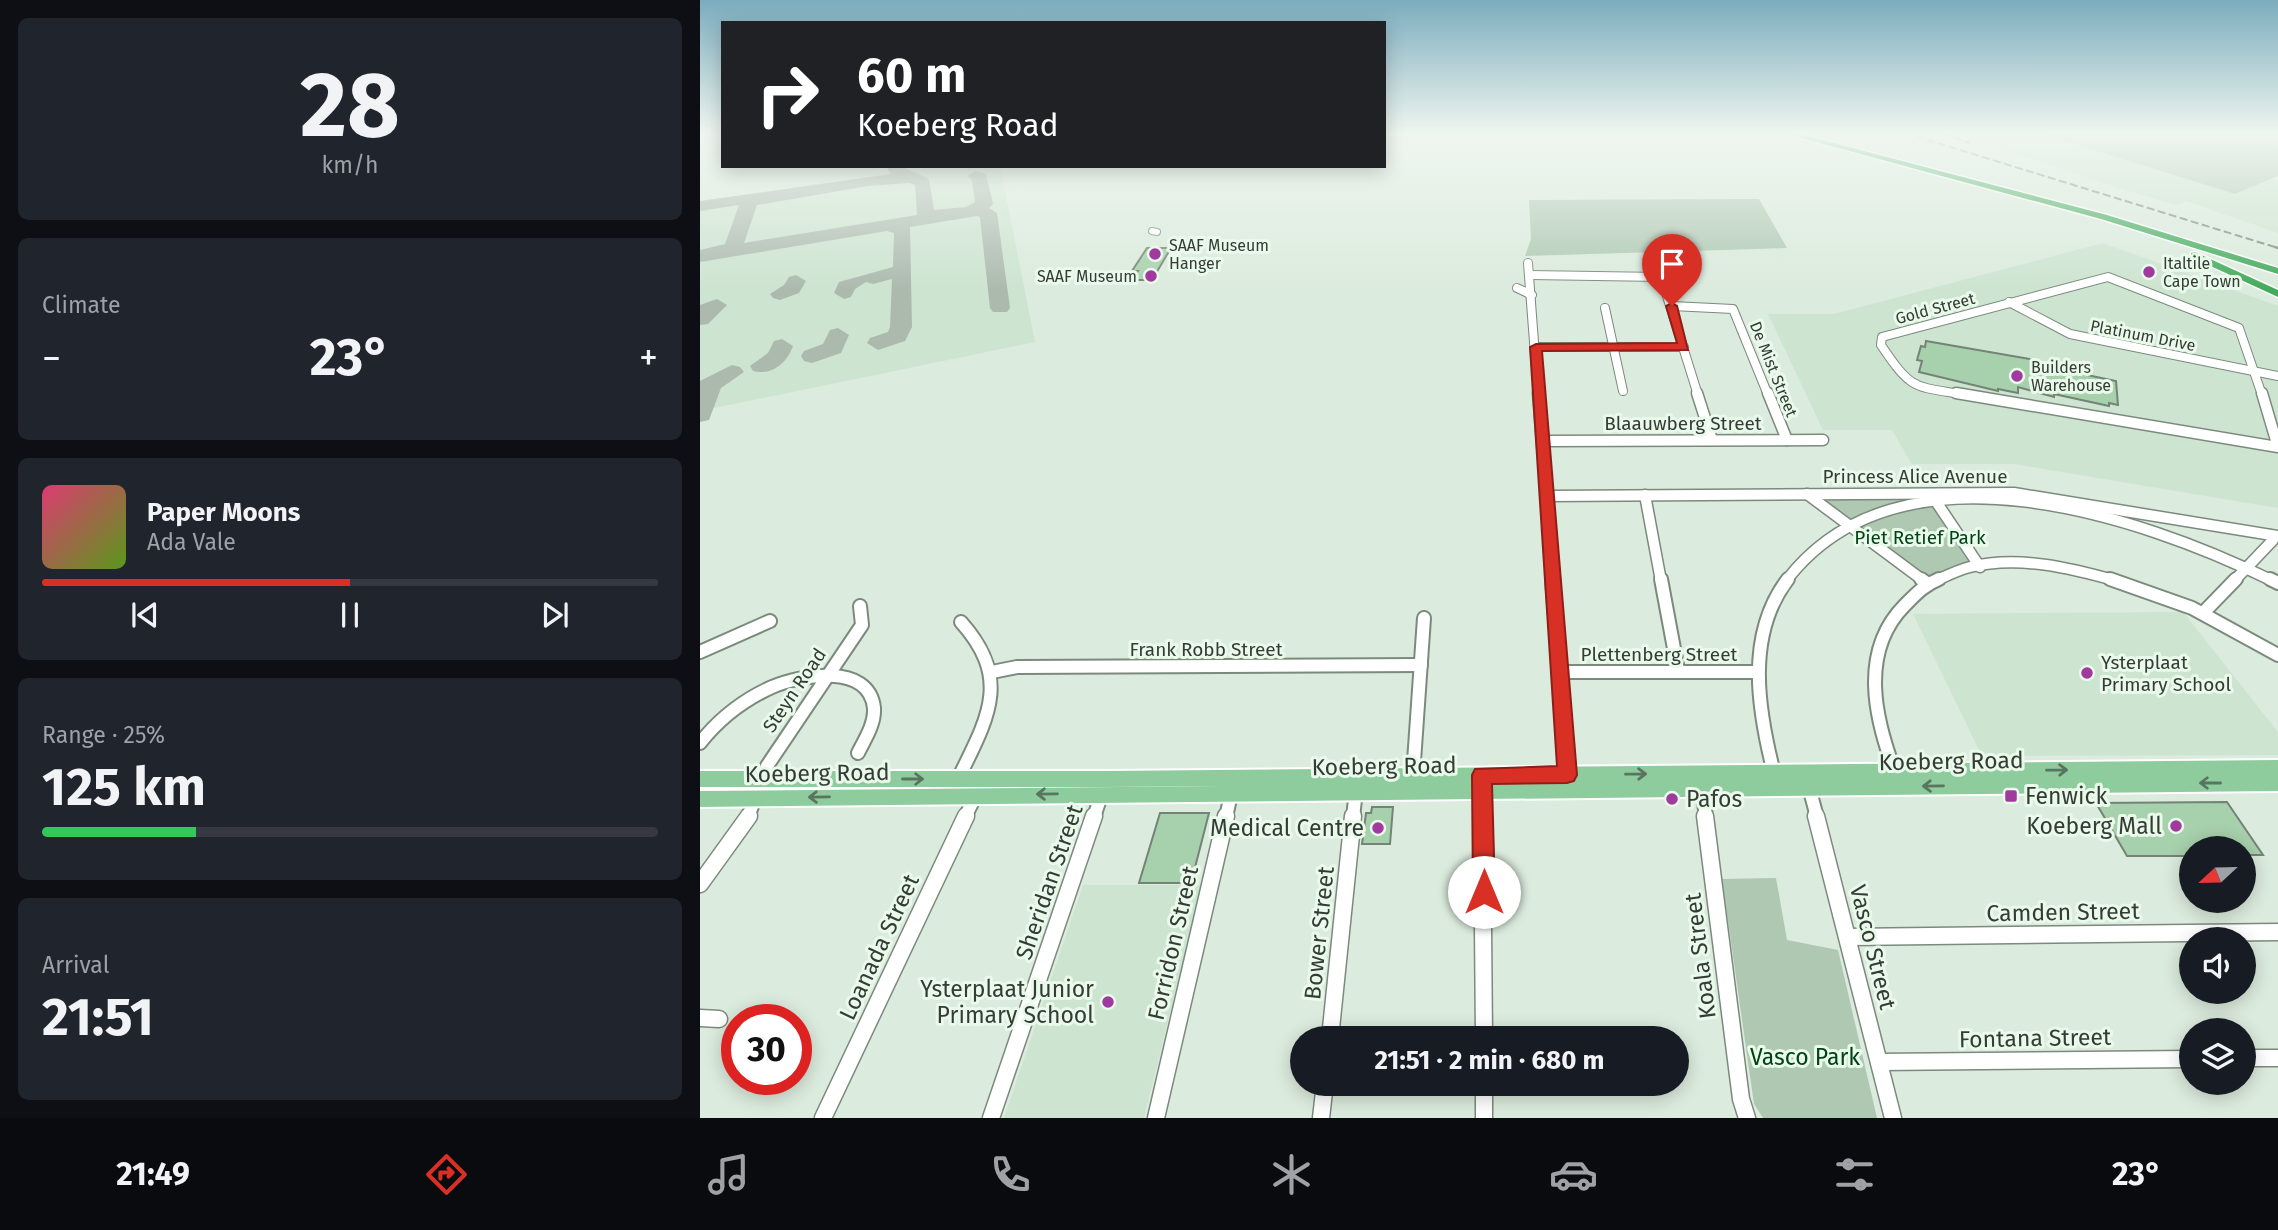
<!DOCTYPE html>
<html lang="en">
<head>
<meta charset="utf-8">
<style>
  :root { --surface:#171b24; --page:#20242c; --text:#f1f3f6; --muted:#9ea1a6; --line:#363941; --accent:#d93025 }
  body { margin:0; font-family:"Fira Sans",sans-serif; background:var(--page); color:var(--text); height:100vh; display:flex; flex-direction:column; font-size:26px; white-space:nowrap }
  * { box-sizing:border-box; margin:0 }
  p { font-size:23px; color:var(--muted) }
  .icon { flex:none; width:38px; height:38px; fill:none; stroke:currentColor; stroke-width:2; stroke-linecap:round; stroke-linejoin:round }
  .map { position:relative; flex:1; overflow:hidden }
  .side { display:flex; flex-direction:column; gap:18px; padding:18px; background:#0d0f14; width:700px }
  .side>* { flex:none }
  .top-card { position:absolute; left:21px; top:21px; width:665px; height:147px; border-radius:0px; box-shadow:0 4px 18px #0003; background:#202124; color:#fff; overflow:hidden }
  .needle { width:46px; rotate:248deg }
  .controls { position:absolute; left:1479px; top:836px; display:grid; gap:14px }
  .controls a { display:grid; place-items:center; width:77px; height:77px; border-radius:50%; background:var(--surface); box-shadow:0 4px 18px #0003; font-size:35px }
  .speed { position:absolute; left:21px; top:1004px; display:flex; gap:14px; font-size:35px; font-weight:700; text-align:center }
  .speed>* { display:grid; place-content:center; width:91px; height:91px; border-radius:50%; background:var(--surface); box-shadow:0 4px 18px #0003; line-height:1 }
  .speed .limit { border:10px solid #d22; background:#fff; color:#111 }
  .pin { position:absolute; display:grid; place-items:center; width:60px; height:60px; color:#fff; margin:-72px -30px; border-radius:50% 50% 50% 0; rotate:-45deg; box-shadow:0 0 7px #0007 }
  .pin .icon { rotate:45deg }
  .me { position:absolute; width:77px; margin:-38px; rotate:0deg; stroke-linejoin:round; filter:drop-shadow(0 0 5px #0008) }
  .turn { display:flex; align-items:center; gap:24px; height:147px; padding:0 21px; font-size:32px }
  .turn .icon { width:91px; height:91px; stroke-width:2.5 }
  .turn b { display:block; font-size:49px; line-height:60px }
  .big { font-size:52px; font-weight:700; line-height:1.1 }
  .side .widget { flex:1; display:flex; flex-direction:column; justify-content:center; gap:10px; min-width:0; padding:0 24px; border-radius:10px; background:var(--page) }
  .side .dial { align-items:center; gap:0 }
  .dial b { font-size:91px; line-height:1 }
  .song { display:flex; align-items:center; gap:21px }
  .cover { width:84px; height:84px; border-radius:10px; background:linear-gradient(135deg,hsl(340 70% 55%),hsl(90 70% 35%)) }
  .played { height:7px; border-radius:4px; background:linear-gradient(90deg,var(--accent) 50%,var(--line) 50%) }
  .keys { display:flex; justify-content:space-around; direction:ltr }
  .heat { display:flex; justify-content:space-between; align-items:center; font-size:38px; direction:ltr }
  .charge { height:10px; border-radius:5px; background:linear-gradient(90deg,#34c759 25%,var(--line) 0) }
  .trip { position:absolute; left:590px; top:1026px; width:399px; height:70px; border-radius:35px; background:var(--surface); box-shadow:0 4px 18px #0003; font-weight:700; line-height:70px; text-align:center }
  .tabs { display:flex; height:112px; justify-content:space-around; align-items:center; background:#090b0e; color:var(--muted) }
  .tabs .icon { width:49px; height:49px }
  .tabs .selected { color:var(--accent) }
  .tabs b { font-size:32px; color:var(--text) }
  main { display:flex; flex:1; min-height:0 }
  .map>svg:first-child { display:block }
  .built { fill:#cde4d0 }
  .green { fill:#afc8b2 }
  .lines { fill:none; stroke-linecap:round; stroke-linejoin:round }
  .taxiway { fill:#acbaae; fill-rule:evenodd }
  .building { fill:#a7d0ac; stroke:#748376; stroke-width:2 }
  .minor-far4-casing { stroke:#7b8a7d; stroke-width:8 }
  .minor-far3-casing { stroke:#7b8a7d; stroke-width:10 }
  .minor-far2-casing { stroke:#7b8a7d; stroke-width:13 }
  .minor-far1-casing { stroke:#7b8a7d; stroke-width:16 }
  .minor-casing { stroke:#7b8a7d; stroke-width:19 }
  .major-casing { stroke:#fff; stroke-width:4 }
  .highway-casing { stroke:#fff; stroke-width:3 }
  .minor-far4 { stroke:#fff; stroke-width:6 }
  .minor-far3 { stroke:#fff; stroke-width:8 }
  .minor-far2 { stroke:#fff; stroke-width:10 }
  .minor-far1 { stroke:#fff; stroke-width:12 }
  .minor { stroke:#fff; stroke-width:16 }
  .major { fill:#8ecc9d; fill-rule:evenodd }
  .highway { fill:#42aa5b; fill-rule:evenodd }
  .rail-far1 { stroke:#7e897f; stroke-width:2; stroke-dasharray:8 3.5; stroke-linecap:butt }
  .rail { stroke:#7e897f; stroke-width:2.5; stroke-dasharray:10 5; stroke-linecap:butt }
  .oneway { stroke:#59755f }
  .route { fill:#d93025; stroke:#8d1f18; stroke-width:2 }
  .poi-dot { fill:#a03a9e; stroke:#e9f9ea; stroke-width:2.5 }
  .labels { text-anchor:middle; stroke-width:6; stroke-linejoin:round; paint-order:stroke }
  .far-poi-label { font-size:16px; fill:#353b35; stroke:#e9f9ea; text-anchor:start }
  .far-street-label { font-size:16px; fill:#353b35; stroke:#e9f9ea }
  .street-label { font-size:19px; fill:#353b35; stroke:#e9f9ea }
  .park-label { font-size:19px; fill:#004317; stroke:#e9f9ea }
  .poi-label { font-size:19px; fill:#353b35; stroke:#e9f9ea; text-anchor:start }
  .near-street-label { font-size:23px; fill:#353b35; stroke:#e9f9ea }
  .near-poi-label { font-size:23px; fill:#353b35; stroke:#e9f9ea; text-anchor:end }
  .near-park-label { font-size:23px; fill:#004317; stroke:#e9f9ea }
</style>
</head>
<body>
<main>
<section class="side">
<div class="widget dial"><b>28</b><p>km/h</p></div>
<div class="widget"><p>Climate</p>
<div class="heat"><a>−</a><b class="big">23°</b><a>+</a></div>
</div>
<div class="widget">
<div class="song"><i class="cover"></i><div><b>Paper Moons</b><p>Ada Vale</p></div></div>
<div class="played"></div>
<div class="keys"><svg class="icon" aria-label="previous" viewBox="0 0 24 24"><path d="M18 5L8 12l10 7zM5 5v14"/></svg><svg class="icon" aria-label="pause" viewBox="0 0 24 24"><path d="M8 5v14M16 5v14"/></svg><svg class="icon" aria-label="next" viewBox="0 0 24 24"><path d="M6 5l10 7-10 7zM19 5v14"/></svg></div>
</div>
<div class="widget"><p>Range · 25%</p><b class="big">125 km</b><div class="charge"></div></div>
<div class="widget"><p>Arrival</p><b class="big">21:51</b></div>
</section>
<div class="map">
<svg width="1578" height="1118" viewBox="0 0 1578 1118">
  <rect width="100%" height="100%" fill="#dbebdd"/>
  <g class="built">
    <polygon points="1255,133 1339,133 1535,194 1572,178 1578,180 1578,233 1486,201 1477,205 1424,190"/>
    <polygon points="245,166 300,166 335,342 0,411 0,203"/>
    <polygon points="1403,243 1578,306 1578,508 1314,464 1212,464 1192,430 1123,430 1068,314 1134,314"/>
    <polygon points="1483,612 1578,732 1578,755 1282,756 1213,614"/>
    <polygon points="383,885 502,885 444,1118 304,1118"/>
  </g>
  <g class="green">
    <polygon points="1339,133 1578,133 1578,176 1535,194"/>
    <polygon points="1059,199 1087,248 825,256 831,239 829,200"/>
    <polygon points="1118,497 1219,497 1220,499 1182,508 1150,521"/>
    <polygon points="1233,506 1270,563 1226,576 1161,527 1195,513"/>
    <polygon points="1076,878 1087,940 1138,950 1177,1118 1063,1118 1054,1104 1022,879"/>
  </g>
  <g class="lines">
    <g class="taxiway">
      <path d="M 186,166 L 201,166 L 229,179 L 234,210 L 266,207 L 275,202 L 272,180 L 267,176 L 275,171 L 286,174 L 293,204 L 289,208 L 297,213 L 310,308 L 307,312 L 293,312 L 290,308 L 280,217 L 277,216 L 210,227 L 212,327 L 205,341 L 178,350 L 167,343 L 170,338 L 188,332 L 190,327 L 192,279 L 173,284 L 166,282 L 155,289 L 151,297 L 144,299 L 134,293 L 139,282 L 193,267 L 194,233 L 187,231 L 0,262 L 0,250 L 25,244 L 39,205 L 0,211 L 0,201 L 191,174 ZM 209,183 L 215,185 L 217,215 L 44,243 L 57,205 L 168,186 Z"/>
      <polygon points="96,275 106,281 99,293 80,300 73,298 70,294 84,285 89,277"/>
      <polygon points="17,299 27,305 8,324 0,325 0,305"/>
      <polygon points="138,328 149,335 141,353 112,363 104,361 101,356 104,351 123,344 130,330"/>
      <path d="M 82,339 L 93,346 C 87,363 72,376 53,371 L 50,366 L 68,353 L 74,341 Z"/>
      <polygon points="32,365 40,367 44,372 21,388 9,420 0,422 0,381"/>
    </g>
  </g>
  <g class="building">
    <polygon points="447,248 471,248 452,280 432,280 438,271 432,271"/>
    <polygon points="1226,341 1336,360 1335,364 1416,381 1418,405 1409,403 1409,406 1354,394 1354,397 1318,387 1318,393 1298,389 1298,391 1219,372 1222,361 1217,360 1221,346 1225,347"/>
    <polygon points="1527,802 1563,855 1544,855 1544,849 1491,849 1491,856 1427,856 1396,803"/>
    <polygon points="672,807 693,807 690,844 662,844 666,813 671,813"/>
    <polygon points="460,813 509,813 491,883 439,883"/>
  </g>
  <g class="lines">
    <g class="minor-far4-casing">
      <polyline id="minor-far4" points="452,231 457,232"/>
    </g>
    <g class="minor-far3-casing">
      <g id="minor-far3">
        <polyline points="828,263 838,395"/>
        <polyline points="830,275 961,277 998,395"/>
        <polyline points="817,288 832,295"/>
        <polyline points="1309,302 1370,334 1578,376"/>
        <polyline points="972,306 1033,309 1068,395"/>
        <polyline points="905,308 923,391"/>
        <polyline points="836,347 984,347"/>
        <path d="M 1266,395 C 1213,386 1212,391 1181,345 L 1182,337 L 1408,277 L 1539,328 L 1562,395"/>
      </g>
    </g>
    <g class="minor-far2-casing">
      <g id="minor-far2">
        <polyline points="838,393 853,581"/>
        <polyline points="997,393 1012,440"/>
        <polyline points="1068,393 1087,440"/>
        <polyline points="1256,393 1578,447 1562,393"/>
        <polyline points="844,441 1123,440"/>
        <polyline points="1107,494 1224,581"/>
        <polyline points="945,495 961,581"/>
        <polyline points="848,496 1314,493 1578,536"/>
        <polyline points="1233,497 1280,567"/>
        <path d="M 1086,581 C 1198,434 1438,515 1573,581"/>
        <path d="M 1235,581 C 1246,576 1258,570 1270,567 C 1318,555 1371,568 1417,581"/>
        <polyline points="1534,581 1573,540 1570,535"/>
      </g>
    </g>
    <g class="minor-far1-casing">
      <g id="minor-far1">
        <polyline points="852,579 868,779"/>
        <polyline points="961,579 978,670"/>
        <polyline points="1221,579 1228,584"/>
        <polyline points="1410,579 1492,608 1578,655"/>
        <polyline points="1570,579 1578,583"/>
        <polyline points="1504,612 1536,579"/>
        <polyline points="0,652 70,621"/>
        <polyline points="292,672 317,667 721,665"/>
        <polyline points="861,672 1057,672"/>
        <path d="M 0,743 C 19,719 43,700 72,687 C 100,675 169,662 174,708 C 175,724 165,739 158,753"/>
        <path d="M 1074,773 C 1058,710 1045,635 1088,579"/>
        <polyline points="713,776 724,618"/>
        <path d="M 1197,777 C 1175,721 1158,652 1205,605 C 1216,594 1224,585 1239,579"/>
        <path d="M 258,779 C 288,718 312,679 261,622"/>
        <polyline points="782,785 782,817"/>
        <polyline points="1109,787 1117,817"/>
        <polyline points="1002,788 1006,817"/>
        <polyline points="48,817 67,766 162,625 160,606"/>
        <polyline points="265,817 276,795"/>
        <polyline points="394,817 403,790"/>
        <polyline points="526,817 532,790"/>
        <polyline points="653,817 656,791"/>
      </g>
    </g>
    <g class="minor-casing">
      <g id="minor">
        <polyline points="782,816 784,1038"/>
        <polyline points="1005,816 1041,1099 1047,1118"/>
        <polyline points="1116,816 1193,1118"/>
        <polyline points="0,884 49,816"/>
        <polyline points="1148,937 1578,932"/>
        <polyline points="0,1018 19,1019"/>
        <polyline points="630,1038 653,816"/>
        <polyline points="1544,1058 1578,1058"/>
        <polyline points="1179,1062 1491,1059"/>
        <polyline points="784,1083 784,1118"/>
        <polyline points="123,1118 266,816"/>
        <polyline points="291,1118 394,816"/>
        <polyline points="456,1118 526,816"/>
        <polyline points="621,1118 625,1083"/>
      </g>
    </g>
    <g class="major-casing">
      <polygon id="major" points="1578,760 1578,791 0,807 0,791 846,783 407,787 0,787 0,771 407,771"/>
    </g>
    <g class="highway-casing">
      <g id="highway">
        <polygon points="1083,133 1096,133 1407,215 1578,268 1578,274 1401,219"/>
        <polygon points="1495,252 1578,290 1578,297 1491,257 1491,253"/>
      </g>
    </g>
    <use href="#minor-far4" class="minor-far4"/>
    <use href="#minor-far3" class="minor-far3"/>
    <use href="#minor-far2" class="minor-far2"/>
    <use href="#minor-far1" class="minor-far1"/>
    <use href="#minor" class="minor"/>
    <use href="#major" class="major"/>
    <use href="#highway" class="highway"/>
    <g class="rail-far1">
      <polyline points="1205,133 1578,248"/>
      <polyline points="1243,133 1269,143"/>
    </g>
    <polyline class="rail" points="1575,247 1578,248"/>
  </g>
  <defs><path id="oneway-shaft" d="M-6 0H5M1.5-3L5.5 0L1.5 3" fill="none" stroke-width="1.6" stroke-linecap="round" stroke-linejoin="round" transform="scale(1.75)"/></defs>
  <g class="oneway">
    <use href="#oneway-shaft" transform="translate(1357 770) rotate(-1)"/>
    <use href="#oneway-shaft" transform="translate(936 774) rotate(-1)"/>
    <use href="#oneway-shaft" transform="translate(213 779)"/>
    <use href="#oneway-shaft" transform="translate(1510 783) rotate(180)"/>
    <use href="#oneway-shaft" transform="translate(1233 786) rotate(179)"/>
    <use href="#oneway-shaft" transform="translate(347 794) rotate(179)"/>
    <use href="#oneway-shaft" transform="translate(119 797) rotate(179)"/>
  </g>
  <linearGradient id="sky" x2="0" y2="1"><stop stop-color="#7bacbd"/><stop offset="0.46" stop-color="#eff6f0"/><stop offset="1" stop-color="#eff6f0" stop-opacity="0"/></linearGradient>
  <rect width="1578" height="290" fill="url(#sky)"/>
  <polygon class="route" points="972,303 977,306 988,350 842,351 877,775 874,781 867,783 792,784 795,892 792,899 784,903 777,899 773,892 772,775 775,769 857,766 830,347 836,344 977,343 966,306"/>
  <g class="poi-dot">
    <circle cx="455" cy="254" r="7"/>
    <circle cx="1449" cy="272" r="7"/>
    <circle cx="451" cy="276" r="7"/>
    <circle cx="1317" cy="376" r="7"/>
    <circle cx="1387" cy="673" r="7"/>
    <rect x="1304" y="789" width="14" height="14" rx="3.5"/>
    <circle cx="972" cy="799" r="7"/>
    <circle cx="1476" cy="826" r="7"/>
    <circle cx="678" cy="828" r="7"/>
    <circle cx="408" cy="1002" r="7"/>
  </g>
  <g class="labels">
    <g class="far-poi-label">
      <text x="469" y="251">SAAF Museum<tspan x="469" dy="18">Hanger</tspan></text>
      <text x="1463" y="269">Italtile<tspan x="1463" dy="18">Cape Town</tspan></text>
      <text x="437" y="282" text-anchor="end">SAAF Museum</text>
      <text x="1331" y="373">Builders<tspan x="1331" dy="18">Warehouse</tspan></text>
    </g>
    <g class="far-street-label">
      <text transform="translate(1235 308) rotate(-15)" y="6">Gold Street</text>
      <text transform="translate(1443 335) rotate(11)" y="6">Platinum Drive</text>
      <text transform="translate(1074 369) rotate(68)" y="6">De Mist Street</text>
    </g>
    <g class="street-label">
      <text x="983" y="430">Blaauwberg Street</text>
      <text x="1215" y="483">Princess Alice Avenue</text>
      <text x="506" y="656">Frank Robb Street</text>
      <text x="959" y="661">Plettenberg Street</text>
      <text transform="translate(94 690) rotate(-56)" y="7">Steyn Road</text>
    </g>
    <g class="park-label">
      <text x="1220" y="544">Piet Retief Park</text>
    </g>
    <g class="poi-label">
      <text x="1401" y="669">Ysterplaat<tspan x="1401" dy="22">Primary School</tspan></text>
    </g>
    <g class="near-street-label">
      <text transform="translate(1251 761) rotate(-1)" y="8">Koeberg Road</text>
      <text transform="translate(684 766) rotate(-1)" y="8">Koeberg Road</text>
      <text transform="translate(117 773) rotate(-1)" y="8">Koeberg Road</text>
      <text transform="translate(349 882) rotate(-71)" y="8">Sheridan Street</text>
      <text transform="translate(1363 912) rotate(-1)" y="8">Camden Street</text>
      <text transform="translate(619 933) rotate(-84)" y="8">Bower Street</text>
      <text transform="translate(473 943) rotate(-77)" y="8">Forridon Street</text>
      <text transform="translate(179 947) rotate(-65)" y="8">Loanada Street</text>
      <text transform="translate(1173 947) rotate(76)" y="8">Vasco Street</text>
      <text transform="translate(1000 956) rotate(-97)" y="8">Koala Street</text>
      <text transform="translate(1335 1038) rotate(-1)" y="8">Fontana Street</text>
    </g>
    <g class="near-poi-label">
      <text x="1325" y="804" text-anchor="start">Fenwick</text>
      <text x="986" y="807" text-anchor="start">Pafos</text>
      <text x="1462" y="834">Koeberg Mall</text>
      <text x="664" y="836">Medical Centre</text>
      <text x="394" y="997">Ysterplaat Junior<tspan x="394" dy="26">Primary School</tspan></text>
    </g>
    <g class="near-park-label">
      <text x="1105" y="1065">Vasco Park</text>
    </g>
  </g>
</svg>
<div class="controls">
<a><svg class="needle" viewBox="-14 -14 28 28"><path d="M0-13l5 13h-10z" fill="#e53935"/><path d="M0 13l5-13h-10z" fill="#9ea1a6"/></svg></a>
<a><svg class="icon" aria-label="sound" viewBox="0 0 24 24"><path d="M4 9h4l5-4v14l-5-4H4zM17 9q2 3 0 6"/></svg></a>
<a><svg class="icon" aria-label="layers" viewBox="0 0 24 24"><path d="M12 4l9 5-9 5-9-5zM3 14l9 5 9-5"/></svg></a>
</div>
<div class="speed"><div class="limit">30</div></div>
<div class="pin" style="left:972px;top:306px;background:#d93025"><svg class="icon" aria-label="arrive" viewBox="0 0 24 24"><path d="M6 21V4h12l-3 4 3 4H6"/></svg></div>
<svg class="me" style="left:784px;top:892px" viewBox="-20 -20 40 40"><circle r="19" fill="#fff"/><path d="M0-13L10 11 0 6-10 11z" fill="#d93025"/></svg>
<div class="trip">21:51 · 2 min · 680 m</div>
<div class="top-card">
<div class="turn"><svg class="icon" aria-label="right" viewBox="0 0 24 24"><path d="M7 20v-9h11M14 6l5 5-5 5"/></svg><div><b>60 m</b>Koeberg Road</div></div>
</div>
</div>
</main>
<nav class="tabs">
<b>21:49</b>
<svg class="icon selected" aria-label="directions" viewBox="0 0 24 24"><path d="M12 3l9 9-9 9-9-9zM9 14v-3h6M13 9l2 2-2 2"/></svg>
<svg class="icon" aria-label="music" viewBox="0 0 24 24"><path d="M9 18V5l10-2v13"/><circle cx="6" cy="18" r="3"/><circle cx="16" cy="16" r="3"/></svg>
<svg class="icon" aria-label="phone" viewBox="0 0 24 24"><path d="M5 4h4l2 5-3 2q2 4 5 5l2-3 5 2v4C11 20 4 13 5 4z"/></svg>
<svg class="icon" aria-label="climate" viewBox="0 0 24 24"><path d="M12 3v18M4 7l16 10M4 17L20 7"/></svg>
<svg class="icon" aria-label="car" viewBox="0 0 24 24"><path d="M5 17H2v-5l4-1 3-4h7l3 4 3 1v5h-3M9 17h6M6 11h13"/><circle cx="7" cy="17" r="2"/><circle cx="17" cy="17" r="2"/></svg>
<svg class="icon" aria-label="filters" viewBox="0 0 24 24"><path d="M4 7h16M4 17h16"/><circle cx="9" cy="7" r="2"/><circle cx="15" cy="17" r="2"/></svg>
<b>23°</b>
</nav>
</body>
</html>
